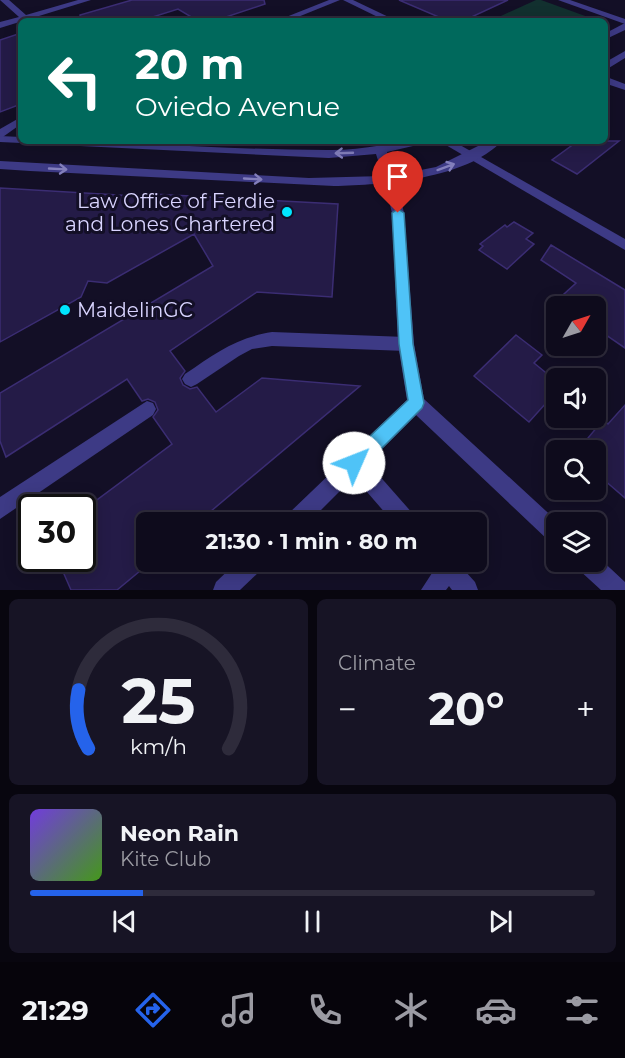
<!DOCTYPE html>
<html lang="en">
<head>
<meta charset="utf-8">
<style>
  :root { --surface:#0e0b1c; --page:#171425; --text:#f1f3f6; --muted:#9b9ba3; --line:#2e2b3b; --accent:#2563eb }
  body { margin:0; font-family:Montserrat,sans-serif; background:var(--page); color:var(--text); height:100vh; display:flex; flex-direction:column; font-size:22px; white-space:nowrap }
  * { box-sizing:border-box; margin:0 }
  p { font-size:20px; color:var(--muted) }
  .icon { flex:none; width:33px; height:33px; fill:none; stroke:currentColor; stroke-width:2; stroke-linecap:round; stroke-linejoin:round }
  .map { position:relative; height:590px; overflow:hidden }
  .sheet { display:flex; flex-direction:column; gap:9px; padding:9px; background:#08060f; flex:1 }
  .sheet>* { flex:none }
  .banner { position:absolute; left:18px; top:18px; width:590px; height:126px; border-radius:9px; box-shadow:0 3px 15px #0003,0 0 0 2px var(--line); background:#00695c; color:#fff; overflow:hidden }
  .needle { width:39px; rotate:51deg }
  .fabs { position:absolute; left:546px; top:296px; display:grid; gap:12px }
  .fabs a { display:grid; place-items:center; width:60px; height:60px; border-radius:9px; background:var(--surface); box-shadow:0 3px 15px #0003,0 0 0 2px var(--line); font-size:30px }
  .speed { position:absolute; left:18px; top:494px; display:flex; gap:12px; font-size:30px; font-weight:700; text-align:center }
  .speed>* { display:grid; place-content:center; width:78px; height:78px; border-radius:50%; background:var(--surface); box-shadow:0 3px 15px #0003,0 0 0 2px var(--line); line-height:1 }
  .speed .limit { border:3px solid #111; border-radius:9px; background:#fff; color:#111 }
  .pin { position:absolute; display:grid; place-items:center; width:51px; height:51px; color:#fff; margin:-62px -26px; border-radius:50% 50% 50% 0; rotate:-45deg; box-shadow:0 0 6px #0007 }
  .pin .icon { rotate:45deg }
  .me { position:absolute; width:66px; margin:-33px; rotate:46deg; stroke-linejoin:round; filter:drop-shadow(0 0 4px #0008) }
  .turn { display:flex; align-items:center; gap:21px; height:126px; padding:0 18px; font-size:27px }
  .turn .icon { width:78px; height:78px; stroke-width:2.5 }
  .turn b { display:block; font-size:42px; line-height:51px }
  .big { font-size:45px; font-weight:700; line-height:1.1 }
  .sheet .card { flex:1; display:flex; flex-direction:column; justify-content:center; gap:9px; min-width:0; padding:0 21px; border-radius:9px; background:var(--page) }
  .sheet .dial { align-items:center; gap:0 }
  .dial svg { height:156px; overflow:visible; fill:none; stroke:var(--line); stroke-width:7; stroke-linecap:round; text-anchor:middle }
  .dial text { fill:var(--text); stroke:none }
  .song { display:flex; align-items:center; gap:18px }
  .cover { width:72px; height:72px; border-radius:9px; background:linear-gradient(135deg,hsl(260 70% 55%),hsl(100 70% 35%)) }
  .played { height:6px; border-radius:3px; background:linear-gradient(90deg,var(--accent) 20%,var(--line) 20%) }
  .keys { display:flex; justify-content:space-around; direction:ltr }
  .heat { display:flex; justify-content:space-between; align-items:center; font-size:33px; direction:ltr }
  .sheet .tiles { flex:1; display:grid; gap:9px; grid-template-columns:1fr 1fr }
  .card:last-child { grid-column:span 2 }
  .trip { position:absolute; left:136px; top:512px; width:351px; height:60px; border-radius:9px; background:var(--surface); box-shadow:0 3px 15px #0003,0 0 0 2px var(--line); font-weight:700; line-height:60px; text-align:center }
  .menu { display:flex; height:96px; justify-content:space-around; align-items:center; background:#06040b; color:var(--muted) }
  .menu .icon { width:42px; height:42px }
  .menu .current { color:var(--accent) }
  .menu b { font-size:27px; color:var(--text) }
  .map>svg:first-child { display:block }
  .green { fill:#12302f }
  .building { fill:#241b47; stroke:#3b2d73; stroke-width:1.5 }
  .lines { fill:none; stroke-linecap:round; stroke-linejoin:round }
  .service { fill:#3d3a85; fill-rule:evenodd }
  .minor { fill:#3d3a85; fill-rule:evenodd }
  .tertiary { fill:#3d3a85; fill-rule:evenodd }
  .oneway { stroke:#837fbc }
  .route { fill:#4fc3f7; stroke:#337fa1; stroke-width:1.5 }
  .poi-dot { fill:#00e5ff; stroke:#130f26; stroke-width:2 }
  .labels { text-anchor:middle; stroke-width:6; stroke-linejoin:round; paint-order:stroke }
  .poi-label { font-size:20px; fill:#d9d4ff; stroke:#130f26; text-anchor:end }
</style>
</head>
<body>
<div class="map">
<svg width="625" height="590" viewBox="0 0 625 590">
  <rect width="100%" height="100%" fill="#130f26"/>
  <polygon class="green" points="536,0 541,0 599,21 490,21"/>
  <g class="building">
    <polygon points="132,0 264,0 265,4 214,21 198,21 178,9 140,21 81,21 80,15"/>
    <polygon points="399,0 508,0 463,21 448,21"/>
    <polygon points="21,33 21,104 0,112 0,40"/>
    <polygon points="578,141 619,141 577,174 552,160"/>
    <polygon points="0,188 152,197 153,194 338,204 332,297 257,292 170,351 185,371 180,378 183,385 190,389 197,387 216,412 262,378 360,386 198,522 147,522 147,561 152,561 117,590 71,590 57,558 82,558 82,511 172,444 153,417 158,410 155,402 148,399 142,401 127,379 6,457 0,441 0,393 213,266 194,234 107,283 88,281 81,297 0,342"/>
    <polygon points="514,222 533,233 526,239 534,244 507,269 479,250 483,246 480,244 505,225 507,227"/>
    <polygon points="551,245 625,290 625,348 596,328 596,306 581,306 563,295 576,283 541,260"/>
    <polygon points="516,335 542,355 534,363 556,381 556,392 529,422 474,376"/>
    <polygon points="625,405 625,498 596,473 596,450 578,450 603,420 608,424"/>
  </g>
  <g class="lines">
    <g class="service">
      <path d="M 272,332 L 406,337 L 412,339 L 414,344 L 412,349 L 406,351 L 272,346 L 252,349 L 239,356 L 197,384 L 191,387 L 185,384 L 182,379 L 185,374 C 216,353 235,338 272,332 Z"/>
      <polygon points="147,401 153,403 156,409 153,415 0,519 0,497"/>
      <polygon points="355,453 362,456 414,515 417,522 393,522 348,470 345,463 348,456"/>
      <polygon points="430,561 456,561 475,582 478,590 452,590 449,586 446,590 421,590 434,570"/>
    </g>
    <g class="minor">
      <polygon points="0,0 9,0 26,15 78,0 91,0 0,28 0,22 19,17"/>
      <polygon points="329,0 340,0 288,21 276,21"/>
      <polygon points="343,0 353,0 397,21 386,21"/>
      <polygon points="558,0 570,0 625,19 625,24"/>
      <polygon points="604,76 625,84 625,90 604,83"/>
      <polygon points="21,117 21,124 0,139 0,129"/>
      <polygon points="439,141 453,141 625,239 625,250"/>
      <polygon points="390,175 396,179 404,213 414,344 424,399 558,522 556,522 556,544 549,541 416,415 309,522 284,522 287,515 407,400 398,344 392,213 384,179"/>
      <polygon points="596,555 625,582 625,590 601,590 578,569 575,561 596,561"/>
      <polygon points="238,561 265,561 262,569 240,590 213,590 216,582"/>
    </g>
    <g class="tertiary">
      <polygon points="625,23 625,30 604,40 604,34"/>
      <polygon points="625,51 625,58 604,71 604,63"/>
      <polygon points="0,136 21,137 21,141 26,141 21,143 0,142"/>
      <path d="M 33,141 C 131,141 229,150 327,150 C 361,151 394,141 428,141 L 426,143 L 387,152 L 395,175 L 436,167 L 488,141 L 502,141 C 466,179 383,185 334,186 L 30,171 L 0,169 L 0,161 L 309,178 L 383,176 L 376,154 L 329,158 L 39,144 Z"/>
    </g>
  </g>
  <defs><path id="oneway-shaft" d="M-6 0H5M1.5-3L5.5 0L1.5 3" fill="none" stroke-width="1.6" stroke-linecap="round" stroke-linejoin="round" transform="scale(1.5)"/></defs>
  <g class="oneway">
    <use href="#oneway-shaft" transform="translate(344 153) rotate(178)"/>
    <use href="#oneway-shaft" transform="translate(446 167) rotate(-20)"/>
    <use href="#oneway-shaft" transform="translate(58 169) rotate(3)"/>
    <use href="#oneway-shaft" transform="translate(253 179) rotate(3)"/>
  </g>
  <polygon class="route" points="398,209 404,213 413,344 424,403 422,408 361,469 354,472 348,469 346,463 348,457 408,400 399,344 392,213"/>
  <g class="poi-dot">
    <circle cx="287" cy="212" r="6"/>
    <circle cx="65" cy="310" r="6"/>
  </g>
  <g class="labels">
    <g class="poi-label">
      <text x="275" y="208">Law Office of Ferdie<tspan x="275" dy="23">and Lones Chartered</tspan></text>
      <text x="77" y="317" text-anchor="start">MaidelinGC</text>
    </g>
  </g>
</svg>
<div class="fabs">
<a><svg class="needle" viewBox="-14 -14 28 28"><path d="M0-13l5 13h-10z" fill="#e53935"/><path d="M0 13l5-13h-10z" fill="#9b9ba3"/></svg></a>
<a><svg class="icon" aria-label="sound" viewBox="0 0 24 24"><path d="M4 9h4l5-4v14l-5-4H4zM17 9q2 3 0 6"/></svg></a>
<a><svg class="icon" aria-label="search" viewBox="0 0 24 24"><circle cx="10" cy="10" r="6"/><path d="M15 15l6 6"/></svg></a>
<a><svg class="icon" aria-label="layers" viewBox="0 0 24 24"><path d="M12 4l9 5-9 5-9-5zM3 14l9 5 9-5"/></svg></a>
</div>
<div class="speed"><div class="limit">30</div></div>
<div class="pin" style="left:398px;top:213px;background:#d93025"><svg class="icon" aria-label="arrive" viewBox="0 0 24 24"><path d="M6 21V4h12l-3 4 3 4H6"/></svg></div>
<svg class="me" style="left:354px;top:463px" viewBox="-20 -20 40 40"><circle r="19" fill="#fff"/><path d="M0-13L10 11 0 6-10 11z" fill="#4fc3f7"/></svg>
<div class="trip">21:30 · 1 min · 80 m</div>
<div class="banner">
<div class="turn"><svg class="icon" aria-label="left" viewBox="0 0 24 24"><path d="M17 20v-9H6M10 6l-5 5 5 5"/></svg><div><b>20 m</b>Oviedo Avenue</div></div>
</div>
</div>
<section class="sheet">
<div class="tiles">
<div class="card dial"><svg viewBox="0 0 100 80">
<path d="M14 69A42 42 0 1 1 86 69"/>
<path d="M14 69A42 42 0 0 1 9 39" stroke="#2563eb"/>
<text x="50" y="56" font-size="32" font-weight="700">25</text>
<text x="50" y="72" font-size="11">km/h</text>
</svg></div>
<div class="card"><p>Climate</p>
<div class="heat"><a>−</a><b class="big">20°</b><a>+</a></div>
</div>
<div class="card">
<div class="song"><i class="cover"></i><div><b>Neon Rain</b><p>Kite Club</p></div></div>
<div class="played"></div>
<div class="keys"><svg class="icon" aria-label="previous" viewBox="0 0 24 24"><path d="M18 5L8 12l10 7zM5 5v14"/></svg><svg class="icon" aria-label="pause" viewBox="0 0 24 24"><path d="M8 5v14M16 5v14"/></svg><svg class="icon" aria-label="next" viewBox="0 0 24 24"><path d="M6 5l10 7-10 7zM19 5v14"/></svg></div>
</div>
</div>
</section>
<nav class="menu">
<b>21:29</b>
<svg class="icon current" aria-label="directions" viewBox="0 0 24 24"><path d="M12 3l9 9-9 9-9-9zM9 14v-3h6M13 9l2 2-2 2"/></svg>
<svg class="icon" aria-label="music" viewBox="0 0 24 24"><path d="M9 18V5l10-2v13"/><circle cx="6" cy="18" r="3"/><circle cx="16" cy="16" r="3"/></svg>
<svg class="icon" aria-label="phone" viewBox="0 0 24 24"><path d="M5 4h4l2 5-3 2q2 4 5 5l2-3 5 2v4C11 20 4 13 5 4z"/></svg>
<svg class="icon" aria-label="climate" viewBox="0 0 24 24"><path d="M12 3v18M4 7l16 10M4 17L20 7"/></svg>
<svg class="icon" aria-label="car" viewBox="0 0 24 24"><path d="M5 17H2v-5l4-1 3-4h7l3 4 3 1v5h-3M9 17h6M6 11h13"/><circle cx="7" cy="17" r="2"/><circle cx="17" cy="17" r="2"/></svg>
<svg class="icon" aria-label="filters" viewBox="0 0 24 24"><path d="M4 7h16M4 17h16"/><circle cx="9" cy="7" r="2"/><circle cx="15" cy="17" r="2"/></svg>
</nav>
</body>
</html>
